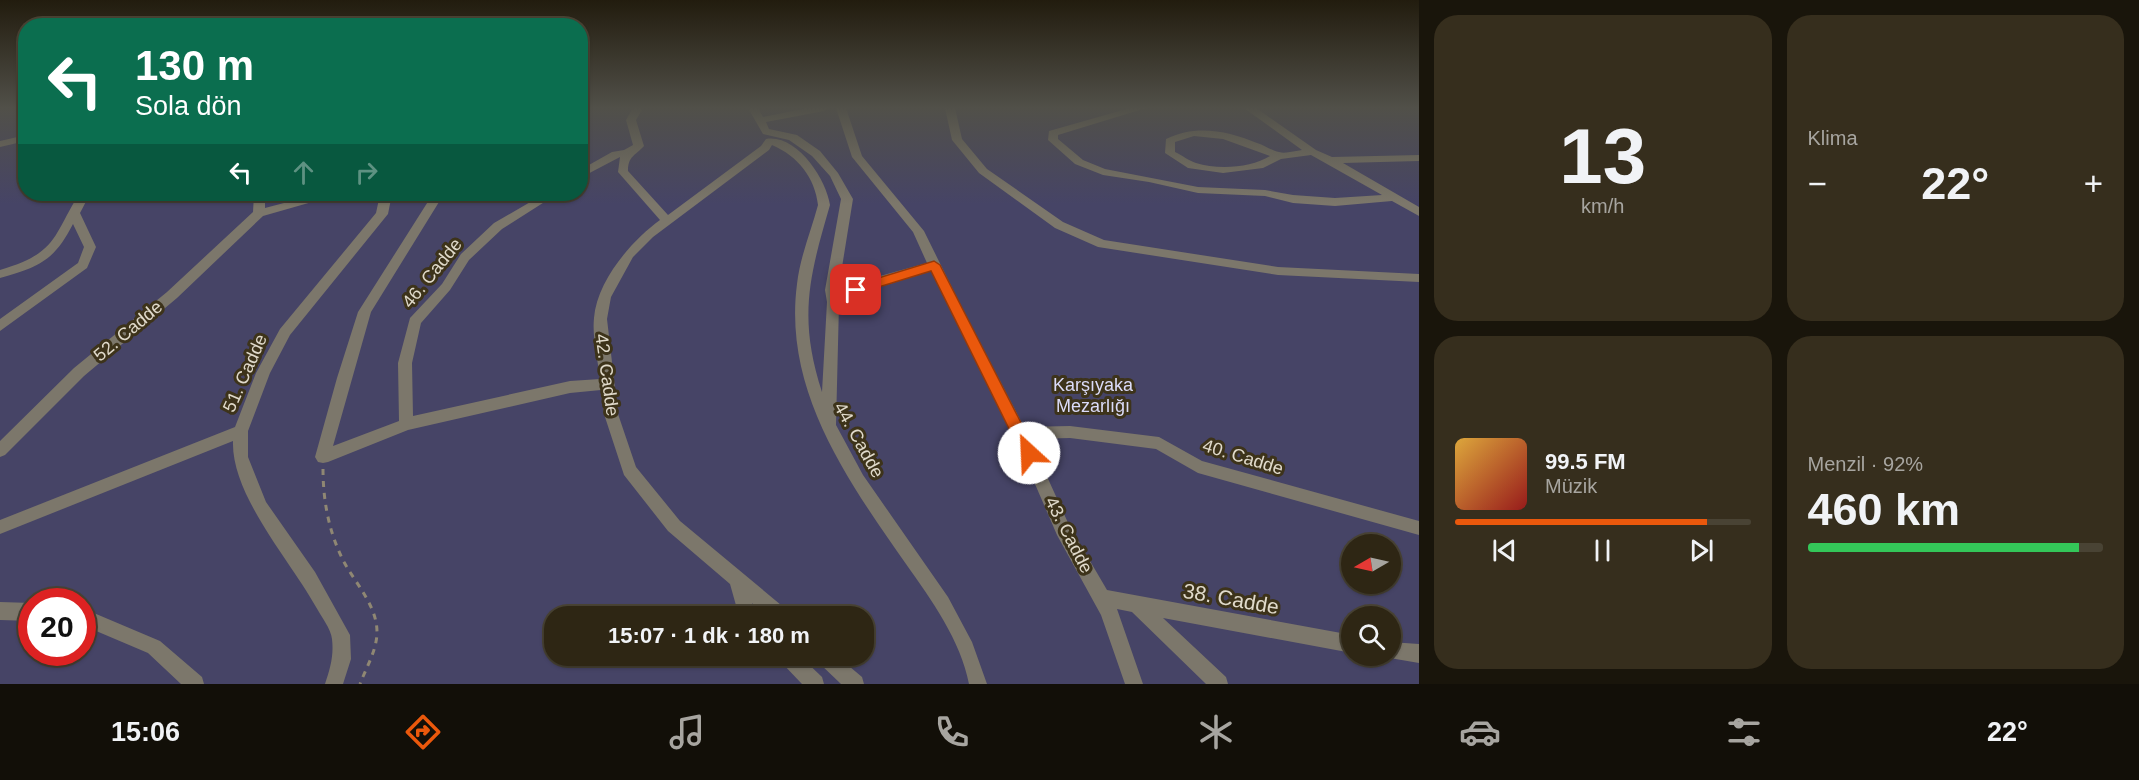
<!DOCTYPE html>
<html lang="tr">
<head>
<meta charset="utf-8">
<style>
  :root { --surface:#2e2614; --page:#362e1d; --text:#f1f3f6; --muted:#a7a5a0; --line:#494334; --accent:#ea580c }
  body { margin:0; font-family:Arial,sans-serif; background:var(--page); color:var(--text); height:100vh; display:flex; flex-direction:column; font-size:22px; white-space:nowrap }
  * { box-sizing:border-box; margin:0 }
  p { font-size:20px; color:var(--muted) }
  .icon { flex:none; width:33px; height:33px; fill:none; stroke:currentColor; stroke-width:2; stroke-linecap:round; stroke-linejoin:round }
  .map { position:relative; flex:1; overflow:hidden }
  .details { display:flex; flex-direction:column; gap:15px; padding:15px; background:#19150b; width:720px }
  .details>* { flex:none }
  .top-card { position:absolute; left:18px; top:18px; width:570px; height:183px; border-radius:24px; box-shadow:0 2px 4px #0004,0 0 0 2px var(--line); background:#0b6e4f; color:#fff; overflow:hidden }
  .needle { width:39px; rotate:261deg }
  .buttons { position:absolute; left:1341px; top:534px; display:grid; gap:12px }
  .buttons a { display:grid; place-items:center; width:60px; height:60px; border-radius:50%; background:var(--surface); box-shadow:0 2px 4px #0004,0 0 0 2px var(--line); font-size:30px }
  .speed { position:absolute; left:18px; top:588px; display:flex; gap:12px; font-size:30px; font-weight:700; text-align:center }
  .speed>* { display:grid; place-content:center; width:78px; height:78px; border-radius:50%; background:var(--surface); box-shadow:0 2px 4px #0004,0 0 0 2px var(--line); line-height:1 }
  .speed .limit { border:9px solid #d22; background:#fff; color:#111 }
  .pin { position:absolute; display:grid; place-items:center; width:51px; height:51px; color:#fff; margin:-26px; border-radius:12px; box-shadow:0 3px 9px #0006 }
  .me { position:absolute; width:66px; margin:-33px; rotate:335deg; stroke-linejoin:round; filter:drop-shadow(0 0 4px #0008) }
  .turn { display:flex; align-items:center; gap:21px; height:126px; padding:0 18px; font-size:27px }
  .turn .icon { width:78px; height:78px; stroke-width:2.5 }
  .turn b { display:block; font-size:42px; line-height:51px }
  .lanes { display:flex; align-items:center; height:57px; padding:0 18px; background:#0003; justify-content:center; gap:30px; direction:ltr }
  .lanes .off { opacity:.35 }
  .big { font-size:45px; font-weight:700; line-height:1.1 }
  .details .card { flex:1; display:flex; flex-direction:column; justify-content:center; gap:9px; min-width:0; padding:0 21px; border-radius:24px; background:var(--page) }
  .details .dial { align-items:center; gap:0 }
  .dial b { font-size:78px; line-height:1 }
  .song { display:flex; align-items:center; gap:18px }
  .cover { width:72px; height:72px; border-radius:9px; background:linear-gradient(135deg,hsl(40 70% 55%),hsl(0 70% 35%)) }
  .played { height:6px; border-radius:3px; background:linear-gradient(90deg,var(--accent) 85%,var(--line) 85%) }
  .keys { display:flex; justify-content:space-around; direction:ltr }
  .heat { display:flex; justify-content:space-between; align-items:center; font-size:33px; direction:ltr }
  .charge { height:9px; border-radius:4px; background:linear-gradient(90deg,#34c759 92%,var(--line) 0) }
  .details .tiles { flex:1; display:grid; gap:15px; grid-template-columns:repeat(2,1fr) }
  .trip { position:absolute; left:544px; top:606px; width:330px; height:60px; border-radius:24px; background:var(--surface); box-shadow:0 2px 4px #0004,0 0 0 2px var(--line); font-weight:700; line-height:60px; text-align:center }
  .tab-bar { display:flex; height:96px; justify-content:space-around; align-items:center; background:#120f08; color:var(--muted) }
  .tab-bar .icon { width:42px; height:42px }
  .tab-bar .active { color:var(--accent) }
  .tab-bar b { font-size:27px; color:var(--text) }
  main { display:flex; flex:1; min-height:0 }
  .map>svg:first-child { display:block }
  .green { fill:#464466; fill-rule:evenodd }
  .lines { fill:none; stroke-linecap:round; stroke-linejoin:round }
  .path { stroke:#8f8773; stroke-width:3; stroke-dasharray:6 6; stroke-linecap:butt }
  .minor { fill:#7c776b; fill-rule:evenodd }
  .route { fill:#ea580c; stroke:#983908; stroke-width:1.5 }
  .labels { text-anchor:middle; stroke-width:6; stroke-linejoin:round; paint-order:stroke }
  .street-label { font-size:18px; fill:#e0dacb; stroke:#3d331a }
  .park-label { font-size:18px; fill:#dbdbf9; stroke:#3d331a }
  .near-street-label { font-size:21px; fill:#e0dacb; stroke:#3d331a }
</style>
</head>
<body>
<main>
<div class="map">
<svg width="1419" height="684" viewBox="0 0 1419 684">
  <rect width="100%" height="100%" fill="#3d331a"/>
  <path class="green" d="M 0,108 L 25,108 L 26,194 L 580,194 L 581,108 L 1419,108 L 1419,684 L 0,684 ZM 1352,544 L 1390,544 L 1390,584 L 1352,584 ZM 32,602 L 82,602 L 82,652 L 32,652 ZM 555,616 L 864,616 L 864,656 L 555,656 ZM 1352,616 L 1390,616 L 1390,656 L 1352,656 Z"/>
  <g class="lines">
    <path class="path" d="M 323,469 C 323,501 329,533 344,562 C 356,584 377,606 377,632 C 377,650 366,668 360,684"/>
    <g class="minor">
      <path d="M 633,108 L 643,108 L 636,120 L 644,146 C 635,156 628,156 628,171 L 668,215 L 761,146 L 766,139 C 797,134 826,179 830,205 C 809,277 798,318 822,392 L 827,302 L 825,290 L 841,199 L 830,176 L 812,156 L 789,140 L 763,134 L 748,108 L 758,108 L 763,117 L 808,108 L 829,108 L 824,111 L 766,122 L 769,129 L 797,135 L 820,151 L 838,173 L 853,199 L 838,292 L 862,281 L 927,263 L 913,232 L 852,157 L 836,108 L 846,108 L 862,156 L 924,231 L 964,312 L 1024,427 L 1070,426 L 1159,437 L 1202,461 L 1419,521 L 1419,535 L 1198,473 L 1156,449 L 1070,438 L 1030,439 L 1069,525 L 1107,590 L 1352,635 L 1352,653 L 1163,618 L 1226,677 L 1228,684 L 1206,684 L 1132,612 L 1117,609 L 1143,684 L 1125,684 L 1101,615 L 1057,535 L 1013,433 L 931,270 L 871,288 L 839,304 L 836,425 L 863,475 L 948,597 L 972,642 L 987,684 L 969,684 C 961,641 931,599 906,564 C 848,481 783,391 797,284 C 800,257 811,231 818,205 C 815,178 798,156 772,145 L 769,150 L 653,237 L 633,257 L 611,297 L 607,319 L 618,414 L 636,467 L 680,521 L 787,610 L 790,616 L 768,616 L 752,603 L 759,616 L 739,616 L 730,584 L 668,531 L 624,475 L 604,414 L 601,390 L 570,393 L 408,430 L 328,462 L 323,463 L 318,462 L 315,457 L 337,378 L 358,312 L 429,200 L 437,200 L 439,202 L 371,312 L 333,446 L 399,421 L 398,363 L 410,318 L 442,284 L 461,254 L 494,223 L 544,194 L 557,194 L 502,229 L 469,260 L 450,290 L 421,323 L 412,363 L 413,416 L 570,381 L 600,379 C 598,360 592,338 594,318 C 597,281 631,241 660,220 L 618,172 L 620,157 L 580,178 L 580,170 L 612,152 L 624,150 L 633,145 L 626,120 Z"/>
      <polygon points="945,108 955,108 962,139 987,169 1063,222 1104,240 1278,267 1419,274 1419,282 1278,275 1098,247 1055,228 979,173 952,140"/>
      <path d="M 1130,108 L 1146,108 L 1058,135 L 1058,139 L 1083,160 L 1105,169 L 1198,187 L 1265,190 L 1293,195 L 1335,198 L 1382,195 L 1311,155 L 1281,159 L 1263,168 L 1223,173 L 1188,168 L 1165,153 L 1166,139 C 1196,124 1228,131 1257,143 C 1264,145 1272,151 1279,152 C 1285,154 1295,151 1302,150 L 1244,108 L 1256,108 L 1316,150 L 1332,157 L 1419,155 L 1419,161 L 1343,163 L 1419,207 L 1419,216 L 1392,201 L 1335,206 L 1293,203 L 1265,196 L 1198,193 L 1149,182 L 1103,175 L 1075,164 L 1048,140 L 1049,131 ZM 1194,136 L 1223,139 L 1270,156 C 1251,168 1218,170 1196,163 C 1189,161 1182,155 1175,152 L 1175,142 Z"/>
      <polygon points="26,135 26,141 0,147 0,141"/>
      <path d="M 79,194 L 90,194 L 80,213 L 96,247 L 87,268 L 0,331 L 0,319 L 78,263 L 84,247 L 73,224 C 54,261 39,267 0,278 L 0,270 C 57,253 52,238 79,194 Z"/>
      <polygon points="254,194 265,194 265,208 318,194 335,194 333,196 263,216 177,298 84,376 5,455 0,457 0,441 74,368 167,292 253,212"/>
      <path d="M 378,194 L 389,194 L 391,199 L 388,214 L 290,335 L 270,373 L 248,431 L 248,457 L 266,502 L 315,572 L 350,635 L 351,659 L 343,684 L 325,684 C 330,669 334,656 332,639 C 331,629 321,616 316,607 C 290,560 231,495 233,441 L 0,534 L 0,520 L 235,427 L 256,373 L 280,329 L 376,213 L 379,199 Z"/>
      <polygon points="0,602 32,603 32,621 0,620"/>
      <polygon points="82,608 160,641 202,677 204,684 181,684 148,653 82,625"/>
      <polygon points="1390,642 1419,644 1419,663 1384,657 1383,656 1390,656"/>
      <polygon points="778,656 800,656 822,677 824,684 802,684 781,662"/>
      <polygon points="815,656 837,656 862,677 864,684 841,684 818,662"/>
    </g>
  </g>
  <linearGradient id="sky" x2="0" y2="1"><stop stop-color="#221c0e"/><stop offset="0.53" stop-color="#515049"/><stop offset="1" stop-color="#515049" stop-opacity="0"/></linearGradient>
  <rect width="1419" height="204" fill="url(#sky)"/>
  <polygon class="route" points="934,261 940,265 1034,448 1036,453 1034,457 1029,459 1023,457 931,271 856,294 850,290 852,286"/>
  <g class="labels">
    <g class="street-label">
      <text transform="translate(432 273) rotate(-51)" y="6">46. Cadde</text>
      <text transform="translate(128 331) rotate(-40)" y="6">52. Cadde</text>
      <text transform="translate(245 373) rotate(-66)" y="6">51. Cadde</text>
      <text transform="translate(607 375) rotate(82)" y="6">42. Cadde</text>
      <text transform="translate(859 440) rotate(61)" y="6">44. Cadde</text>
      <text transform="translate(1243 457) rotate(17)" y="6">40. Cadde</text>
      <text transform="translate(1069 535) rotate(63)" y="6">43. Cadde</text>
    </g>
    <g class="park-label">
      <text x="1093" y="391">Karşıyaka<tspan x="1093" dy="21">Mezarlığı</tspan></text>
    </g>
    <g class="near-street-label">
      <text transform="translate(1231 599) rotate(10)" y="7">38. Cadde</text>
    </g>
  </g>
</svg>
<div class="buttons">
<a><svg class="needle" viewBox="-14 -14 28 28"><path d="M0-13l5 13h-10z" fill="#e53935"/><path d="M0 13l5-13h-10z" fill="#a7a5a0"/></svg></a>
<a><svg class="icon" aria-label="search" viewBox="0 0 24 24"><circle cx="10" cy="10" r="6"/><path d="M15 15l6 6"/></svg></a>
</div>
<div class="speed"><div class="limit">20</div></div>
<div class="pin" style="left:856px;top:290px;background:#d93025"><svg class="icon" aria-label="arrive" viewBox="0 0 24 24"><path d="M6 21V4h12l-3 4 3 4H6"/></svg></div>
<svg class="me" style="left:1029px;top:453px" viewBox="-20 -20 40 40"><circle r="19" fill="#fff"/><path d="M0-13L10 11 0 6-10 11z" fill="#ea580c"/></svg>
<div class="trip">15:07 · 1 dk · 180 m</div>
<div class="top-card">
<div class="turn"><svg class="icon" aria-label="left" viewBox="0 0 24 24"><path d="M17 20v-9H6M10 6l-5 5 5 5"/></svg><div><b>130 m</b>Sola dön</div></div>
<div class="lanes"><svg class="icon" aria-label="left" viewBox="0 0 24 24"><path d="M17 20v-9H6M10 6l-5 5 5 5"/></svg><svg class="icon off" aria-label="ahead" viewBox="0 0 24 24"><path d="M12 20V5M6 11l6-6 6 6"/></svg><svg class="icon off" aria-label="right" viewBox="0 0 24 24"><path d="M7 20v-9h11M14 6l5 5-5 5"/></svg></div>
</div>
</div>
<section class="details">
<div class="tiles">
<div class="card dial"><b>13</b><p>km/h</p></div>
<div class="card"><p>Klima</p>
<div class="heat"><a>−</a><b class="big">22°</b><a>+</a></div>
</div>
<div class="card">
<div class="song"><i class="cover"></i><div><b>99.5 FM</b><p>Müzik</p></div></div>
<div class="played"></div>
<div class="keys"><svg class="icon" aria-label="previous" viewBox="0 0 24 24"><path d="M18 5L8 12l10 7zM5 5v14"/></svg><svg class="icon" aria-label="pause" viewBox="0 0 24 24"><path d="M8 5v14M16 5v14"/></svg><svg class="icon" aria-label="next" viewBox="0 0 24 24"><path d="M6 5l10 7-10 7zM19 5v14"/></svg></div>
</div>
<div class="card"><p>Menzil · 92%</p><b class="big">460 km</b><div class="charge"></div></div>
</div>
</section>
</main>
<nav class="tab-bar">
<b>15:06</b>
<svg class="icon active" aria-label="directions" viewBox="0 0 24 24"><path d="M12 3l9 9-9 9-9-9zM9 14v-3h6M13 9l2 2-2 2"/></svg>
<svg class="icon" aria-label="music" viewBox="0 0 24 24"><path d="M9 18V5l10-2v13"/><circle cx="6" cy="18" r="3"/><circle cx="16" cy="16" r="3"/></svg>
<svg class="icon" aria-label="phone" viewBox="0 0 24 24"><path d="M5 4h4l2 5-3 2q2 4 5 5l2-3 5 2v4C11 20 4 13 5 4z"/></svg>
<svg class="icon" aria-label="climate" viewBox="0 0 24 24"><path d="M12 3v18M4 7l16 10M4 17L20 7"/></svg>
<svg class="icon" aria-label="car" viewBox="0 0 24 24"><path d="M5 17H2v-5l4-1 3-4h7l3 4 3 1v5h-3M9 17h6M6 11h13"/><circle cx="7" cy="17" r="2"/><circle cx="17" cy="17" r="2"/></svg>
<svg class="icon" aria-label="filters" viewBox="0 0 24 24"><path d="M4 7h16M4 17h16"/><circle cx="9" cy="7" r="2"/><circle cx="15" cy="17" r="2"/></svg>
<b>22°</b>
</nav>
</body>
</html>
